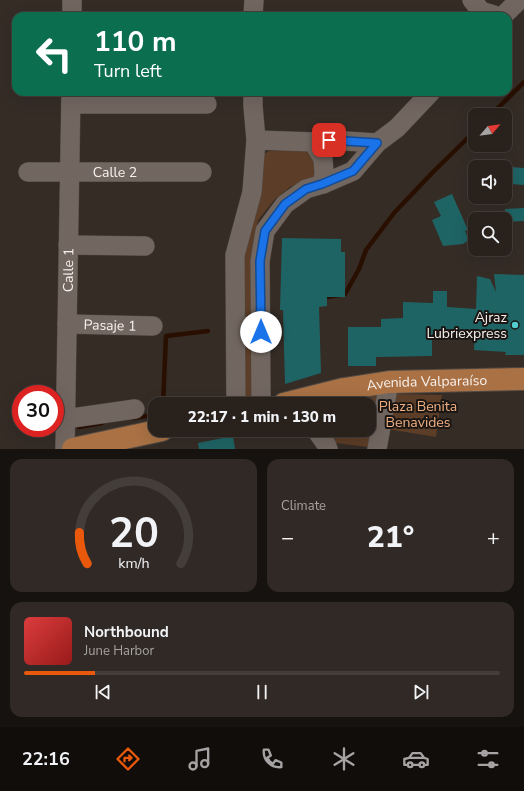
<!DOCTYPE html>
<html lang="en">
<head>
<meta charset="utf-8">
<style>
  :root { --surface:#28211c; --page:#302925; --text:#f1f3f6; --muted:#a5a3a3; --line:#443e3b; --accent:#ea580c }
  body { margin:0; font-family:"Nunito Sans",sans-serif; background:var(--page); color:var(--text); height:100vh; display:flex; flex-direction:column; font-size:15px; white-space:nowrap }
  * { box-sizing:border-box; margin:0 }
  p { font-size:13px; color:var(--muted) }
  .icon { flex:none; width:22px; height:22px; fill:none; stroke:currentColor; stroke-width:2; stroke-linecap:round; stroke-linejoin:round }
  .map { position:relative; height:449px; overflow:hidden }
  .details { display:flex; flex-direction:column; gap:10px; padding:10px; background:#16120f; flex:1 }
  .details>* { flex:none }
  .guide { position:absolute; left:12px; top:12px; width:500px; height:84px; border-radius:12px; box-shadow:0 4px 16px #0002,0 0 0 1px var(--line); background:#0b6e4f; color:#fff; overflow:hidden }
  .needle { width:26px; rotate:61deg }
  .tools { position:absolute; left:468px; top:108px; display:grid; gap:8px }
  .tools a { display:grid; place-items:center; width:44px; height:44px; border-radius:8px; background:var(--surface); box-shadow:0 4px 16px #0002,0 0 0 1px var(--line); font-size:20px }
  .speed { position:absolute; left:12px; top:385px; display:flex; gap:8px; font-size:20px; font-weight:700; text-align:center }
  .speed>* { display:grid; place-content:center; width:52px; height:52px; border-radius:50%; background:var(--surface); box-shadow:0 4px 16px #0002,0 0 0 1px var(--line); line-height:1 }
  .speed .limit { border:6px solid #d22; background:#fff; color:#111 }
  .pin { position:absolute; display:grid; place-items:center; width:34px; height:34px; color:#fff; margin:-17px; border-radius:8px; box-shadow:0 2px 6px #0006 }
  .me { position:absolute; width:44px; margin:-22px; rotate:0deg; stroke-linejoin:round; filter:drop-shadow(0 0 3px #0008) }
  .turn { display:flex; align-items:center; gap:14px; height:84px; padding:0 16px; font-size:18px }
  .turn .icon { width:52px; height:52px; stroke-width:2.5 }
  .turn b { display:block; font-size:28px; line-height:34px }
  .big { font-size:30px; font-weight:800; line-height:1.1 }
  .details .widget { flex:1; display:flex; flex-direction:column; justify-content:center; gap:6px; min-width:0; padding:0 14px; border-radius:12px; background:var(--page) }
  .details .dial { align-items:center; gap:0 }
  .dial svg { height:104px; overflow:visible; fill:none; stroke:var(--line); stroke-width:7; stroke-linecap:round; text-anchor:middle }
  .dial text { fill:var(--text); stroke:none }
  .song { display:flex; align-items:center; gap:12px }
  .cover { width:48px; height:48px; border-radius:6px; background:linear-gradient(135deg,hsl(0 70% 55%),hsl(0 70% 35%)) }
  .played { height:4px; border-radius:2px; background:linear-gradient(90deg,var(--accent) 15%,var(--line) 15%) }
  .keys { display:flex; justify-content:space-around; direction:ltr }
  .heat { display:flex; justify-content:space-between; align-items:center; font-size:22px; direction:ltr }
  .details .tiles { flex:1; display:grid; gap:10px; grid-template-columns:1fr 1fr }
  .widget:last-child { grid-column:span 2 }
  .trip { position:absolute; left:148px; top:397px; width:228px; height:40px; border-radius:12px; background:var(--surface); box-shadow:0 4px 16px #0002,0 0 0 1px var(--line); font-weight:800; line-height:40px; text-align:center }
  .tabs { display:flex; height:64px; justify-content:space-around; align-items:center; background:#100d0b; color:var(--muted) }
  .tabs .icon { width:28px; height:28px }
  .tabs .on { color:var(--accent) }
  .tabs b { font-size:18px; color:var(--text) }
  .map>svg:first-child { display:block }
  .green { fill:#5c3d27 }
  .lines { fill:none; stroke-linecap:round; stroke-linejoin:round }
  .stream { stroke:#280f00; stroke-width:4.5 }
  .building { fill:#1f6465 }
  .minor-casing { stroke:#514a44; stroke-width:20 }
  .major-casing { stroke:#514a44; stroke-width:24 }
  .minor { stroke:#726760; stroke-width:19 }
  .major { stroke:#a97144; stroke-width:22 }
  .route-casing { stroke:#114b97; stroke-width:10 }
  .route { stroke:#1a73e8; stroke-width:7 }
  .poi-dot { fill:#52cdce; stroke:#1a1613; stroke-width:1.5 }
  .labels { text-anchor:middle; stroke-width:4; stroke-linejoin:round; paint-order:stroke }
  .street-label { font-size:14px; fill:#f7f0ec; stroke:#1a1613 }
  .poi-label { font-size:14px; fill:#f7f0ec; stroke:#1a1613; text-anchor:end }
  .park-label { font-size:14px; fill:#f0af82; stroke:#1a1613 }
</style>
</head>
<body>
<div class="map">
<svg width="524" height="449" viewBox="0 0 524 449">
  <rect width="100%" height="100%" fill="#352c26"/>
  <g class="green">
    <polygon points="269,151 310,151 319,177 290,187 275,199 258,220 255,236 252,396 250,396 250,401 244,402 243,256 264,154"/>
    <polygon points="395,394 442,395 436,437 387,429"/>
    <polygon points="378,395 369,447 335,443 335,430 369,430 369,404 336,404 336,402"/>
  </g>
  <g class="lines">
    <g class="stream">
      <polyline points="491,115 524,82"/>
      <polyline points="327,297 345,294 359,269 366,250 394,213 434,171 475,131"/>
      <polyline points="163,404 166,336 208,331"/>
      <polyline points="133,418 155,415"/>
      <polyline points="79,427 102,423"/>
    </g>
  </g>
  <g class="building">
    <polygon points="511,167 524,168 524,185 511,184"/>
    <polygon points="452,194 468,230 465,231 469,240 463,244 443,246 432,220 441,216 434,202"/>
    <polygon points="524,208 524,221 505,222 505,209"/>
    <polygon points="282,238 341,239 341,252 345,252 345,297 327,297 327,306 319,307 321,373 285,384 283,310 280,310"/>
    <polygon points="494,274 524,275 524,355 505,355 506,352 474,350 475,330 443,329 442,334 432,334 432,356 376,357 376,366 348,366 348,327 381,327 381,319 403,318 403,302 433,303 433,291 447,291 447,307 476,309 477,276 490,279 496,292"/>
    <polygon points="233,436 235,449 199,449 198,443"/>
  </g>
  <g class="lines">
    <g class="minor-casing">
      <g id="minor">
        <polyline points="472,0 481,11 497,16"/>
        <polyline points="72,16 72,0"/>
        <polyline points="253,16 254,0"/>
        <polyline points="503,16 519,0"/>
        <polyline points="71,104 207,104"/>
        <polyline points="256,140 313,142 329,140 377,143"/>
        <polyline points="313,142 323,159 324,173 323,184"/>
        <path id="s1" d="M 28,172 L 202,172"/>
        <polyline points="68,245 145,246"/>
        <path id="s2" d="M 67,324 L 153,326"/>
        <polyline points="236,404 235,255 252,192 256,140 253,106 253,92"/>
        <polyline points="261,404 260,261 265,231 285,204 306,189 323,184 353,171 377,143 397,128 431,92"/>
        <polyline points="65,419 135,409"/>
        <polyline points="316,430 326,444 328,449"/>
        <path id="s3" d="M 65,449 L 71,92"/>
        <polyline points="377,449 389,382"/>
      </g>
    </g>
    <g class="major-casing">
      <g id="major">
        <path id="s4" d="M 284,404 L 344,389 L 389,382 L 524,379"/>
        <polyline points="73,449 162,430"/>
      </g>
    </g>
    <use href="#minor" class="minor"/>
    <use href="#major" class="major"/>
  </g>
  <g class="lines">
    <g class="route-casing">
      <polyline id="route" points="261,332 260,261 265,231 285,204 306,189 322,184 353,171 377,143 329,140"/>
    </g>
    <use href="#route" class="route"/>
  </g>
  <circle class="poi-dot" cx="515" cy="325" r="4"/>
  <g class="labels">
    <g class="street-label">
      <text dy="5" stroke="none"><textPath href="#s1" startOffset="87">Calle 2</textPath></text>
      <text dy="5" stroke="none"><textPath href="#s3" startOffset="179">Calle 1</textPath></text>
      <text dy="5" stroke="none"><textPath href="#s2" startOffset="43">Pasaje 1</textPath></text>
      <text dy="5" stroke="none"><textPath href="#s4" startOffset="145">Avenida Valparaíso</textPath></text>
    </g>
    <g class="poi-label">
      <text x="507" y="322">Ajraz<tspan x="507" dy="16">Lubriexpress</tspan></text>
    </g>
    <g class="park-label">
      <text x="418" y="411">Plaza Benita<tspan x="418" dy="16">Benavides</tspan></text>
    </g>
  </g>
</svg>
<div class="tools">
<a><svg class="needle" viewBox="-14 -14 28 28"><path d="M0-13l5 13h-10z" fill="#e53935"/><path d="M0 13l5-13h-10z" fill="#a5a3a3"/></svg></a>
<a><svg class="icon" aria-label="sound" viewBox="0 0 24 24"><path d="M4 9h4l5-4v14l-5-4H4zM17 9q2 3 0 6"/></svg></a>
<a><svg class="icon" aria-label="search" viewBox="0 0 24 24"><circle cx="10" cy="10" r="6"/><path d="M15 15l6 6"/></svg></a>
</div>
<div class="speed"><div class="limit">30</div></div>
<div class="pin" style="left:329px;top:140px;background:#d93025"><svg class="icon" aria-label="arrive" viewBox="0 0 24 24"><path d="M6 21V4h12l-3 4 3 4H6"/></svg></div>
<svg class="me" style="left:261px;top:332px" viewBox="-20 -20 40 40"><circle r="19" fill="#fff"/><path d="M0-13L10 11 0 6-10 11z" fill="#1a73e8"/></svg>
<div class="trip">22:17 · 1 min · 130 m</div>
<div class="guide">
<div class="turn"><svg class="icon" aria-label="left" viewBox="0 0 24 24"><path d="M17 20v-9H6M10 6l-5 5 5 5"/></svg><div><b>110 m</b>Turn left</div></div>
</div>
</div>
<section class="details">
<div class="tiles">
<div class="widget dial"><svg viewBox="0 0 100 80">
<path d="M14 69A42 42 0 1 1 86 69"/>
<path d="M14 69A42 42 0 0 1 8 45" stroke="#ea580c"/>
<text x="50" y="56" font-size="32" font-weight="700">20</text>
<text x="50" y="72" font-size="11">km/h</text>
</svg></div>
<div class="widget"><p>Climate</p>
<div class="heat"><a>−</a><b class="big">21°</b><a>+</a></div>
</div>
<div class="widget">
<div class="song"><i class="cover"></i><div><b>Northbound</b><p>June Harbor</p></div></div>
<div class="played"></div>
<div class="keys"><svg class="icon" aria-label="previous" viewBox="0 0 24 24"><path d="M18 5L8 12l10 7zM5 5v14"/></svg><svg class="icon" aria-label="pause" viewBox="0 0 24 24"><path d="M8 5v14M16 5v14"/></svg><svg class="icon" aria-label="next" viewBox="0 0 24 24"><path d="M6 5l10 7-10 7zM19 5v14"/></svg></div>
</div>
</div>
</section>
<nav class="tabs">
<b>22:16</b>
<svg class="icon on" aria-label="directions" viewBox="0 0 24 24"><path d="M12 3l9 9-9 9-9-9zM9 14v-3h6M13 9l2 2-2 2"/></svg>
<svg class="icon" aria-label="music" viewBox="0 0 24 24"><path d="M9 18V5l10-2v13"/><circle cx="6" cy="18" r="3"/><circle cx="16" cy="16" r="3"/></svg>
<svg class="icon" aria-label="phone" viewBox="0 0 24 24"><path d="M5 4h4l2 5-3 2q2 4 5 5l2-3 5 2v4C11 20 4 13 5 4z"/></svg>
<svg class="icon" aria-label="climate" viewBox="0 0 24 24"><path d="M12 3v18M4 7l16 10M4 17L20 7"/></svg>
<svg class="icon" aria-label="car" viewBox="0 0 24 24"><path d="M5 17H2v-5l4-1 3-4h7l3 4 3 1v5h-3M9 17h6M6 11h13"/><circle cx="7" cy="17" r="2"/><circle cx="17" cy="17" r="2"/></svg>
<svg class="icon" aria-label="filters" viewBox="0 0 24 24"><path d="M4 7h16M4 17h16"/><circle cx="9" cy="7" r="2"/><circle cx="15" cy="17" r="2"/></svg>
</nav>
</body>
</html>
